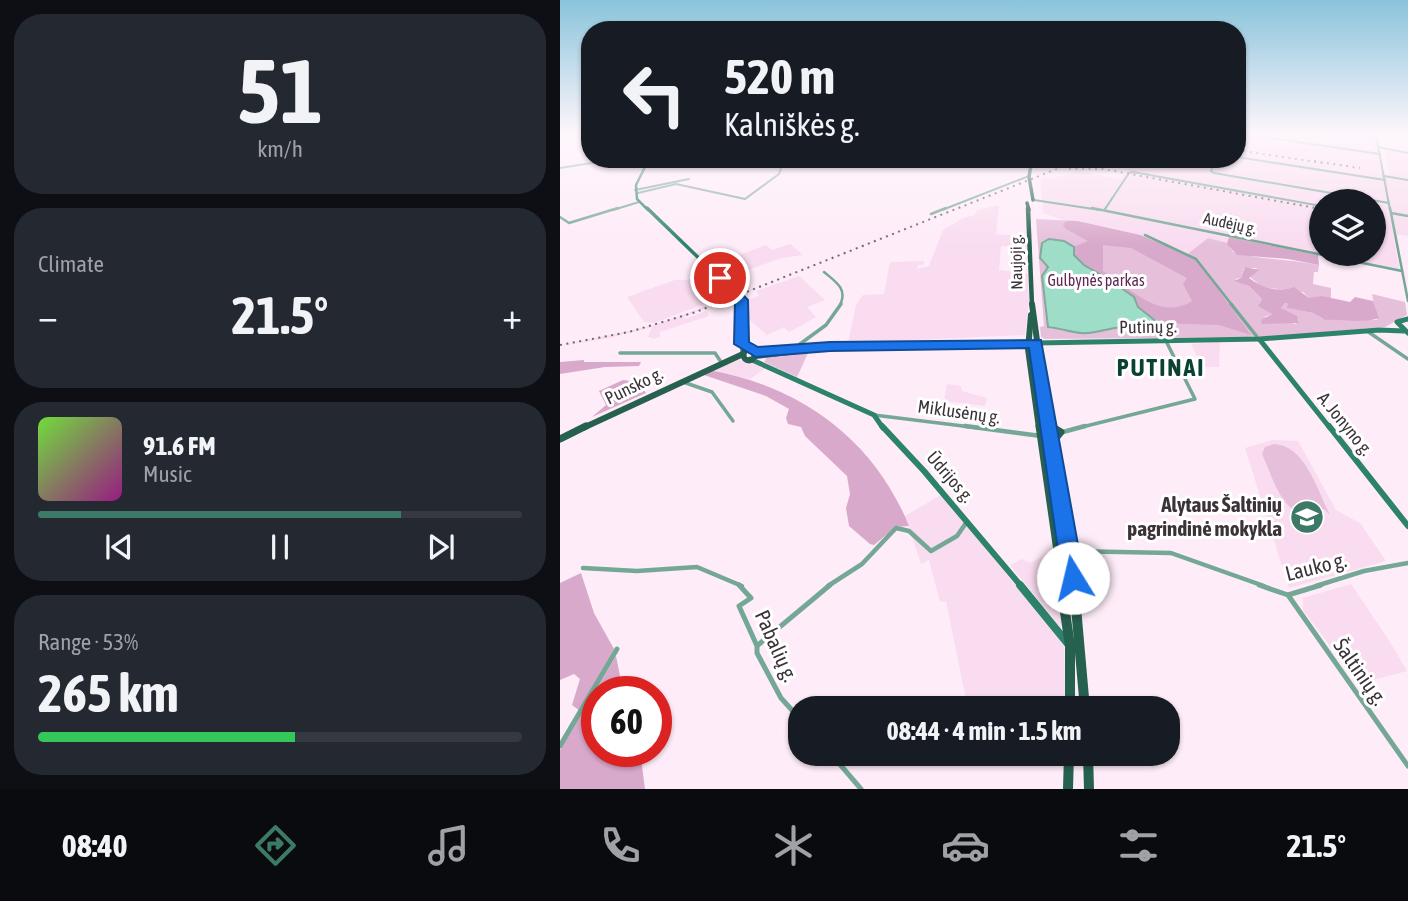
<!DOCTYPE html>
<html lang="en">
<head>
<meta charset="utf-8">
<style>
  :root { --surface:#171b24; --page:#242831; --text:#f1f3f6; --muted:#9ea1a6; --line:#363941; --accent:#3c7a67 }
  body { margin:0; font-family:"Asap Condensed",sans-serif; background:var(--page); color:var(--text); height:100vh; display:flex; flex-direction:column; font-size:26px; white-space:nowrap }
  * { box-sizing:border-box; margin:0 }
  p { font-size:23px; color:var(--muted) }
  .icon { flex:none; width:38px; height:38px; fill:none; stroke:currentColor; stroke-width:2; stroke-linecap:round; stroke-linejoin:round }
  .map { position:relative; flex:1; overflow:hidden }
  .details { display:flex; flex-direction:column; gap:14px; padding:14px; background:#0d0f14; width:560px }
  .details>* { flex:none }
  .banner { position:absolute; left:21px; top:21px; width:665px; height:147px; border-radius:28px; box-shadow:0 2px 5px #0004; background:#171b24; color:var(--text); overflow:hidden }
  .controls { position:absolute; left:749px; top:189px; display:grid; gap:14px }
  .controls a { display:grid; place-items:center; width:77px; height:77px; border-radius:50%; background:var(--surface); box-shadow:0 2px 5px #0004; font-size:35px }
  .speed { position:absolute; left:21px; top:676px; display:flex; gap:14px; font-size:35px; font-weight:700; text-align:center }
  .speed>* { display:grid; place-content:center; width:91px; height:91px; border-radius:50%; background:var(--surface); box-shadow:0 2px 5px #0004; line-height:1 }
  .speed .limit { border:10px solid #d22; background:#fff; color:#111 }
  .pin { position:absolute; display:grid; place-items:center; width:60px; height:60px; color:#fff; margin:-30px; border:4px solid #fff; border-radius:50%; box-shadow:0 2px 7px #0007 }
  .me { position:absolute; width:77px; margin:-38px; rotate:351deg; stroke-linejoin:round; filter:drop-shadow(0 0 5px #0008) }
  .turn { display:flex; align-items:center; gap:24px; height:147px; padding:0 28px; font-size:32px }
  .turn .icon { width:91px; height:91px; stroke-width:2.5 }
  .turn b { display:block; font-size:49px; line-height:60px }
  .big { font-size:52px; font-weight:700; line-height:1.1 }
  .details .widget { flex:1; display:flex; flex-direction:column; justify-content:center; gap:10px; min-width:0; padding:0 24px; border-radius:28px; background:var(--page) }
  .details .dial { align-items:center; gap:0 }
  .dial b { font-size:91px; line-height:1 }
  .song { display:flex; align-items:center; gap:21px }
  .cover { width:84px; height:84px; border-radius:10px; background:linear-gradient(135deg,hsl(100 70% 55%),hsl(310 70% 35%)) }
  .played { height:7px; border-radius:4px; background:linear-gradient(90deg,var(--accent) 75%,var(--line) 75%) }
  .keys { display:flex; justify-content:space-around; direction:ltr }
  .heat { display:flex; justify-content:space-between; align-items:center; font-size:38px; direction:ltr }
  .charge { height:10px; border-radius:5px; background:linear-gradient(90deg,#34c759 53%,var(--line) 0) }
  .trip { position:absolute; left:228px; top:696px; width:392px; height:70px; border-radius:28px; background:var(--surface); box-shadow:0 2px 5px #0004; font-weight:700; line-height:70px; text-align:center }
  .menu { display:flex; height:112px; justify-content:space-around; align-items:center; background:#090b0e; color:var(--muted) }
  .menu .icon { width:49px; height:49px }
  .menu .selected { color:var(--accent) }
  .menu b { font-size:32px; color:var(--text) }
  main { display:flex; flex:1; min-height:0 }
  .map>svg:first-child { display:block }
  .built { fill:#f9dcf0; fill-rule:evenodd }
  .green { fill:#e6c0db }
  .forest { fill:#d9a9cb; fill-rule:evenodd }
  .water { fill:#9eddc7; stroke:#81aa9c; stroke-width:2 }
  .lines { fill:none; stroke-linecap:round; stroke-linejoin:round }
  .stream { stroke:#81aa9c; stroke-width:2 }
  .street-far4 { stroke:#75a796; stroke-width:2 }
  .street-far3 { stroke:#75a796; stroke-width:2.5 }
  .street-far2 { stroke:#75a796; stroke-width:3.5 }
  .street-far1 { stroke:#75a796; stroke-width:4.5 }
  .street { stroke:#75a796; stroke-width:5 }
  .secondary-far4 { stroke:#2d826a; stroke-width:2.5 }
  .secondary-far3 { stroke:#2d826a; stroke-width:3.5 }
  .secondary-far2 { stroke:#2d826a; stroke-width:5 }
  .secondary-far1 { stroke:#2d826a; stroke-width:6 }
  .secondary { stroke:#2d826a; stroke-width:8 }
  .primary-far4 { stroke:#26604f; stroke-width:3.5 }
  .primary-far3 { stroke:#26604f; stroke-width:4.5 }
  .primary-far2 { stroke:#26604f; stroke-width:6 }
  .primary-far1 { stroke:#26604f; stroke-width:7 }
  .primary { stroke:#26604f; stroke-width:10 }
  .rail { stroke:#72666e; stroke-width:2; stroke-dasharray:2 4.5; stroke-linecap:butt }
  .route { fill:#1a73e8; stroke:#114b97; stroke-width:2 }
  .labels { text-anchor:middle; stroke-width:6; stroke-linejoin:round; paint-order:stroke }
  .far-street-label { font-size:16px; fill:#3c3339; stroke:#fff }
  .far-park-label { font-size:16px; fill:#622956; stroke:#fff }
  .street-label { font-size:18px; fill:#3c3339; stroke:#fff }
  .near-poi-label { font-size:21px; font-weight:bold; fill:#3c3339; stroke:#fff; text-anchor:end }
  .near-street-label { font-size:21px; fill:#3c3339; stroke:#fff }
  .district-label { font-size:24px; font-weight:bold; letter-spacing:2px; fill:#0b4133; stroke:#fff }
</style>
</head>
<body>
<main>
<section class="details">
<div class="widget dial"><b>51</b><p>km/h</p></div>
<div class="widget"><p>Climate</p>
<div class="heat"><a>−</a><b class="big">21.5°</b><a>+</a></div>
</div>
<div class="widget">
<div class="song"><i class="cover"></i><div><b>91.6 FM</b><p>Music</p></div></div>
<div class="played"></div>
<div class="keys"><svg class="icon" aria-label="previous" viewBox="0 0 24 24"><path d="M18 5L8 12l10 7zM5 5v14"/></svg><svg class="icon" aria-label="pause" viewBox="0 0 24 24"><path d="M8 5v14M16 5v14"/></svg><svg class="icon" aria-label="next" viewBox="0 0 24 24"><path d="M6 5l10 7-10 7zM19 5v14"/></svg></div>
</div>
<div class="widget"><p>Range · 53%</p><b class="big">265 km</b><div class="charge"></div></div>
</section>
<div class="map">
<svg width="848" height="789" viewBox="0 0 848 789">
  <rect width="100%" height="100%" fill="#feecf8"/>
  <g class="built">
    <path d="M 677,135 L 815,135 L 822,174 L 829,176 L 825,149 L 848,153 L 848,236 L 833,234 L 840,272 L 669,237 L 668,243 L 648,238 L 626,255 L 580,235 L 517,221 L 506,221 L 483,213 L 480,179 L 486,177 L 490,179 L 519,171 L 560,179 L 568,169 L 538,163 L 537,159 L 677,159 ZM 761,201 L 814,201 L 814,254 L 761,254 Z"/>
    <polygon points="439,205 436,234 468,236 468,247 441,246 439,270 468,274 469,301 465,335 288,343 296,305 303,295 324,294 330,262 364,261 363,265 358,265 357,269 369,266 383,230 405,217 413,216 418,210"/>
    <polygon points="230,244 243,255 221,258 188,270 174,257 206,245 212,250"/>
    <polygon points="146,273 152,279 157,278 173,293 94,323 84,322 67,297 115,280 127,280"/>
    <polygon points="239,276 265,300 247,307 256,317 233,330 229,332 224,327 207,335 184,315 184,301 199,296 196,291"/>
    <polygon points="176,295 124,317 125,319 146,311 149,316 100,332 100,337 94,339 88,337 92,327 49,338 0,346 95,325"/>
    <polygon points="660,342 659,367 642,367 631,344"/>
    <polygon points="178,360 193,361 207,367 190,379 148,370"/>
    <polygon points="387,384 401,386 402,391 427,398 425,406 384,401"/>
    <polygon points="712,440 738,441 776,510 800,523 826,561 729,588 685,448"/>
    <polygon points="381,495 504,644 505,709 408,709 386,601 380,602 369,560 361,564 345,516"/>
    <polygon points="494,550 502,618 501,628 450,565 462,559 470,563"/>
    <polygon points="791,584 828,639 847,671 799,684 743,610 743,598"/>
  </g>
  <g class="green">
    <path d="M 476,219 L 517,221 L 580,235 L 626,255 L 648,238 L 668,243 L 673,252 C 700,260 731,259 759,265 L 758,272 L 754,272 L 753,284 L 771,288 L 771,298 L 749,298 L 743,292 L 702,287 L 689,276 L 697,268 L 684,268 L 681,278 L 675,279 L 689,286 L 702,299 L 699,304 L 712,314 L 704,317 L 736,324 L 739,320 L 721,308 L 725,303 L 728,304 L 728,308 L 753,313 L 763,319 L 817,320 L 812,294 L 845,302 L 847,315 L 825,327 L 703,337 L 485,339 L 481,337 L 480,327 L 484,326 Z"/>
    <polygon points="471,350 486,432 512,604 505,576"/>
    <polygon points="249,351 237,377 204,362 207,357"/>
    <path d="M 714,444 C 746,446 757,490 770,515 L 764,509 L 755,516 C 721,517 714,479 702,454 L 705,447 Z"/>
  </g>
  <g class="forest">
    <path d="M 506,221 L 517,221 L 580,235 L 636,259 L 691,335 L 659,325 L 601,323 L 578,307 L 574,297 L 519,261 L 514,255 L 514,247 L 528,241 L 506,229 L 503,225 ZM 543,245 L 571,248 L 627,278 L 623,284 L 632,301 C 599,322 570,287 543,271 Z"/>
    <polygon points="669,237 758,255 759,265 728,259 677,255 667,244"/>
    <path d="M 685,267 L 699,270 L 689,278 C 702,288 719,293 734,287 L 749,298 L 762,296 L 790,302 L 795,297 L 813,301 L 819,318 C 802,324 781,319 765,320 L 753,313 L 727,308 L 728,304 L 725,303 L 721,308 L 737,316 L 739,323 L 702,324 L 701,320 L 712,314 L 698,306 L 702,299 L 689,286 L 674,281 L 681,278 Z"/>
    <polygon points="24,360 24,362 81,362 79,366 45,367 0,374 0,362"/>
    <path d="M 148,370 C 239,385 314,439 349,526 L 336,527 L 314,545 L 310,544 L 289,526 L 286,508 L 290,494 L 287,476 L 245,436 L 241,427 L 228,424 L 226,418 L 229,409 L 206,396 L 141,374 Z"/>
    <polygon points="63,380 79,382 86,393 32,417 46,405 39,391"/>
    <polygon points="21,573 34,613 54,649 20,711 12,705 20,679 14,674 0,680 0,583"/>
    <polygon points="56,656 63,691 37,691 37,751 80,751 85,789 0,789 0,750"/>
  </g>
  <path class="water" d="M 489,239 L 504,241 L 514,247 L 514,255 L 524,265 L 550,280 L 574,297 L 578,307 L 602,326 L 574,331 C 560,321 539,335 521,333 C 510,332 499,328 488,327 L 482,276 L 488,267 L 480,258 L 482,243 Z"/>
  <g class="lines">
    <polyline class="stream" points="78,193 116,184 185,199 219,174 224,159"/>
    <g class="street-far4">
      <polyline points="689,135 820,154"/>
      <polyline points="816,135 830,210"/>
      <polyline points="818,147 848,153"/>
      <polyline points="677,157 825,180"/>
      <polyline points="656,159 651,171 654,173 829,203"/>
      <polyline points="0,168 56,159"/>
      <polyline points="824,176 848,180"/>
      <polyline points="75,190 129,179"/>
      <polyline points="474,200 540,210"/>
      <polyline points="545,209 569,173 573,172 761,206"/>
      <polyline points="53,210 79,202"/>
      <polyline points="382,210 469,176"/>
    </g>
    <g class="street-far3">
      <polyline points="532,208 842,271"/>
      <polyline points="830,208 848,301"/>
      <polyline points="831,213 848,216"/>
      <polyline points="371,214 386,208"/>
      <polyline points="0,217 9,223 58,208"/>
      <polyline points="585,235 636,259 672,305"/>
      <path d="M 264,272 C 276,282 288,289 280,305"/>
    </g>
    <g class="street-far2">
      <polyline points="671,304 698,338"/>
      <polyline points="807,331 848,359"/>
      <polyline points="239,350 240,344 266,325 281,304"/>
      <polyline points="60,353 155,353 161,362"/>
      <polyline points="123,382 152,392 173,421"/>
      <polyline points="314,415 419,428"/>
      <polyline points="518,428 635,399 606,341"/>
    </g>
    <g class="street-far1">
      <polyline points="405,426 481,436"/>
      <polyline points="503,432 525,426"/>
      <polyline points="508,551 611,553 704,586"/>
      <polyline points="23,568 77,571 137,567 182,586"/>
      <polyline points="268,586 302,564 336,528 349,531 371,551 397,536 406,523"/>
      <polyline points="756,586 804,571 848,563"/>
    </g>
    <g class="street">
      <polyline points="179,585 191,598 179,606 197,646 197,653 221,698 240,719"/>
      <polyline points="699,585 728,595 761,585"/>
      <polyline points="728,595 848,766"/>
      <polyline points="198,645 270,585"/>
      <polyline points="0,746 57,649"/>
      <polyline points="271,754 301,789"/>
    </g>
    <polyline class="secondary-far4" points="88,210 77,199 76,185 89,159"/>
    <polyline class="secondary-far3" points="87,208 179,297 182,305"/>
    <g class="secondary-far2">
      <polyline points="181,304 183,354"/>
      <polyline points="848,319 837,322 848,333"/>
      <polyline points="700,340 770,428"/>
      <polyline points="476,343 700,339 819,330 844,331"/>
      <polyline points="182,344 191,350"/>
      <polyline points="190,359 314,415 323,428"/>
    </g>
    <g class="secondary-far1">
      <polyline points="322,426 364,471 461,586"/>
      <polyline points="769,426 848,526"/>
    </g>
    <polyline class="secondary" points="460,585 509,645"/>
    <g class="primary-far4">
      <polyline points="472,159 469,177 473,200"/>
      <polyline points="467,203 469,210"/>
    </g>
    <polyline class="primary-far3" points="468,208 472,305"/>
    <g class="primary-far2">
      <polyline points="472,304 489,428"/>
      <polyline points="471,315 468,349 479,428"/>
      <circle cx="189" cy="355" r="5.5"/>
      <polyline points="196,356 270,347 470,343"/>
      <polyline points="489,425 494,428"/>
      <polyline points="23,428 183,354"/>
    </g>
    <g class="primary-far1">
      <polyline points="479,426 502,586"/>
      <polyline points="489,426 514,586"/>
      <polyline points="491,426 501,432 492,443"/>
      <polyline points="0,439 26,426"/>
    </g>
    <g class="primary">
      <polyline points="501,585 510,646 510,709"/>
      <polyline points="514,585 525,709"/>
      <polyline points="528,754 529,789"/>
      <polyline points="508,789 509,754"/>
    </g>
    <g class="rail">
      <polyline points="677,150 763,163"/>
      <polyline points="754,161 800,168"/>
      <polyline points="509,169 543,169 761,209"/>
      <polyline points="0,345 69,332 136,312 522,159"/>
    </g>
  </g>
  <linearGradient id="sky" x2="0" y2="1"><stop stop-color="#8ac4db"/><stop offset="0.55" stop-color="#fff6fc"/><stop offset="1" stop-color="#fff6fc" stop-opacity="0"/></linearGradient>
  <rect width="848" height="245" fill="url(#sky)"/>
  <polygon class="route" points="160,275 164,276 188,300 189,342 198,347 270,342 481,340 524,578 520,586 513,589 505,586 502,578 469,348 270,351 196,357 174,344 175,301 154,278"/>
  <defs>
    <g id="school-disc" transform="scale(1.75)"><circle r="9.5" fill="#3c7a67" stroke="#fff"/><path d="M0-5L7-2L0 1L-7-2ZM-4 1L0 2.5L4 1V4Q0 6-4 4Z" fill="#fff"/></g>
  </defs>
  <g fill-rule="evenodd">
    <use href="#school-disc" x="747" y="517"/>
  </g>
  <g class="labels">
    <g class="far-street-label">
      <text transform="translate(670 223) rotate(12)" y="6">Audėjų g.</text>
      <text transform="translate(456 262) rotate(-91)" y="6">Naujoji g.</text>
    </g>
    <g class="far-park-label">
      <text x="536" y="286">Gulbynės parkas</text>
    </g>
    <g class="street-label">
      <text transform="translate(588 327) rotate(-1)" y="6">Putinų g.</text>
      <text transform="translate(74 386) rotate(-26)" y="6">Punsko g.</text>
      <text transform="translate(399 412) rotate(8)" y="6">Miklusėnų g.</text>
      <text transform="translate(785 424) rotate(51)" y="6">A. Jonyno g.</text>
      <text transform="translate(390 477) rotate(49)" y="6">Ūdrijos g.</text>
    </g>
    <g class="near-poi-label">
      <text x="722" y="512">Alytaus Šaltinių<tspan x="722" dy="24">pagrindinė mokykla</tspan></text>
    </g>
    <g class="near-street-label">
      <text transform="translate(756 567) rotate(-14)" y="7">Lauko g.</text>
      <text transform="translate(216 646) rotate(66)" y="7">Pabalių g.</text>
      <text transform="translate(800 672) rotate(55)" y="7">Šaltinių g.</text>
    </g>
    <g class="district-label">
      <text x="601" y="376">PUTINAI</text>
    </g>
  </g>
</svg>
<div class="controls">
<a><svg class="icon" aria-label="layers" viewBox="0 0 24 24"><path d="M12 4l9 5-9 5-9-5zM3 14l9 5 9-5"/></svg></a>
</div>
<div class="speed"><div class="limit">60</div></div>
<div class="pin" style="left:160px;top:278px;background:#d93025"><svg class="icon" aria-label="arrive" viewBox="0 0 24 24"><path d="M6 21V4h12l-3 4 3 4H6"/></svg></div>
<svg class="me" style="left:513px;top:578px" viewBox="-20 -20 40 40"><circle r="19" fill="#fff"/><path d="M0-13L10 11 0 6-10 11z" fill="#1a73e8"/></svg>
<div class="trip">08:44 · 4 min · 1.5 km</div>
<div class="banner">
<div class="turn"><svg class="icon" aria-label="left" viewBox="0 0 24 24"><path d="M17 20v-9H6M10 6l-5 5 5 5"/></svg><div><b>520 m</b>Kalniškės g.</div></div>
</div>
</div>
</main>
<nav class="menu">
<b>08:40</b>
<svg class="icon selected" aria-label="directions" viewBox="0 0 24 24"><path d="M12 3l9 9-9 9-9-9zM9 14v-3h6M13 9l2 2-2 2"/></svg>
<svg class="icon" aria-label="music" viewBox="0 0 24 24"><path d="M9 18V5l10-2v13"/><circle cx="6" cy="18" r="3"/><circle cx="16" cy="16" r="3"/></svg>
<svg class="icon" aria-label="phone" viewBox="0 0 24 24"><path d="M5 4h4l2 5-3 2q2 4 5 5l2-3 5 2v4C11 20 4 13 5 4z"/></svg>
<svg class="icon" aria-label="climate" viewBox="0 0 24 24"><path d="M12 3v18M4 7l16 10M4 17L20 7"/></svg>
<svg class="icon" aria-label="car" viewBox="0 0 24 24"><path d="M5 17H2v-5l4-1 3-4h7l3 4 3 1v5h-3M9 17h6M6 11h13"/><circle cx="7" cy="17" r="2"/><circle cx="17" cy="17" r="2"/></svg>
<svg class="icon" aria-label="filters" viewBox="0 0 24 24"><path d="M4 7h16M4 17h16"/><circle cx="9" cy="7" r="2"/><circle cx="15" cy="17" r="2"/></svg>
<b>21.5°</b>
</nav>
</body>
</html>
